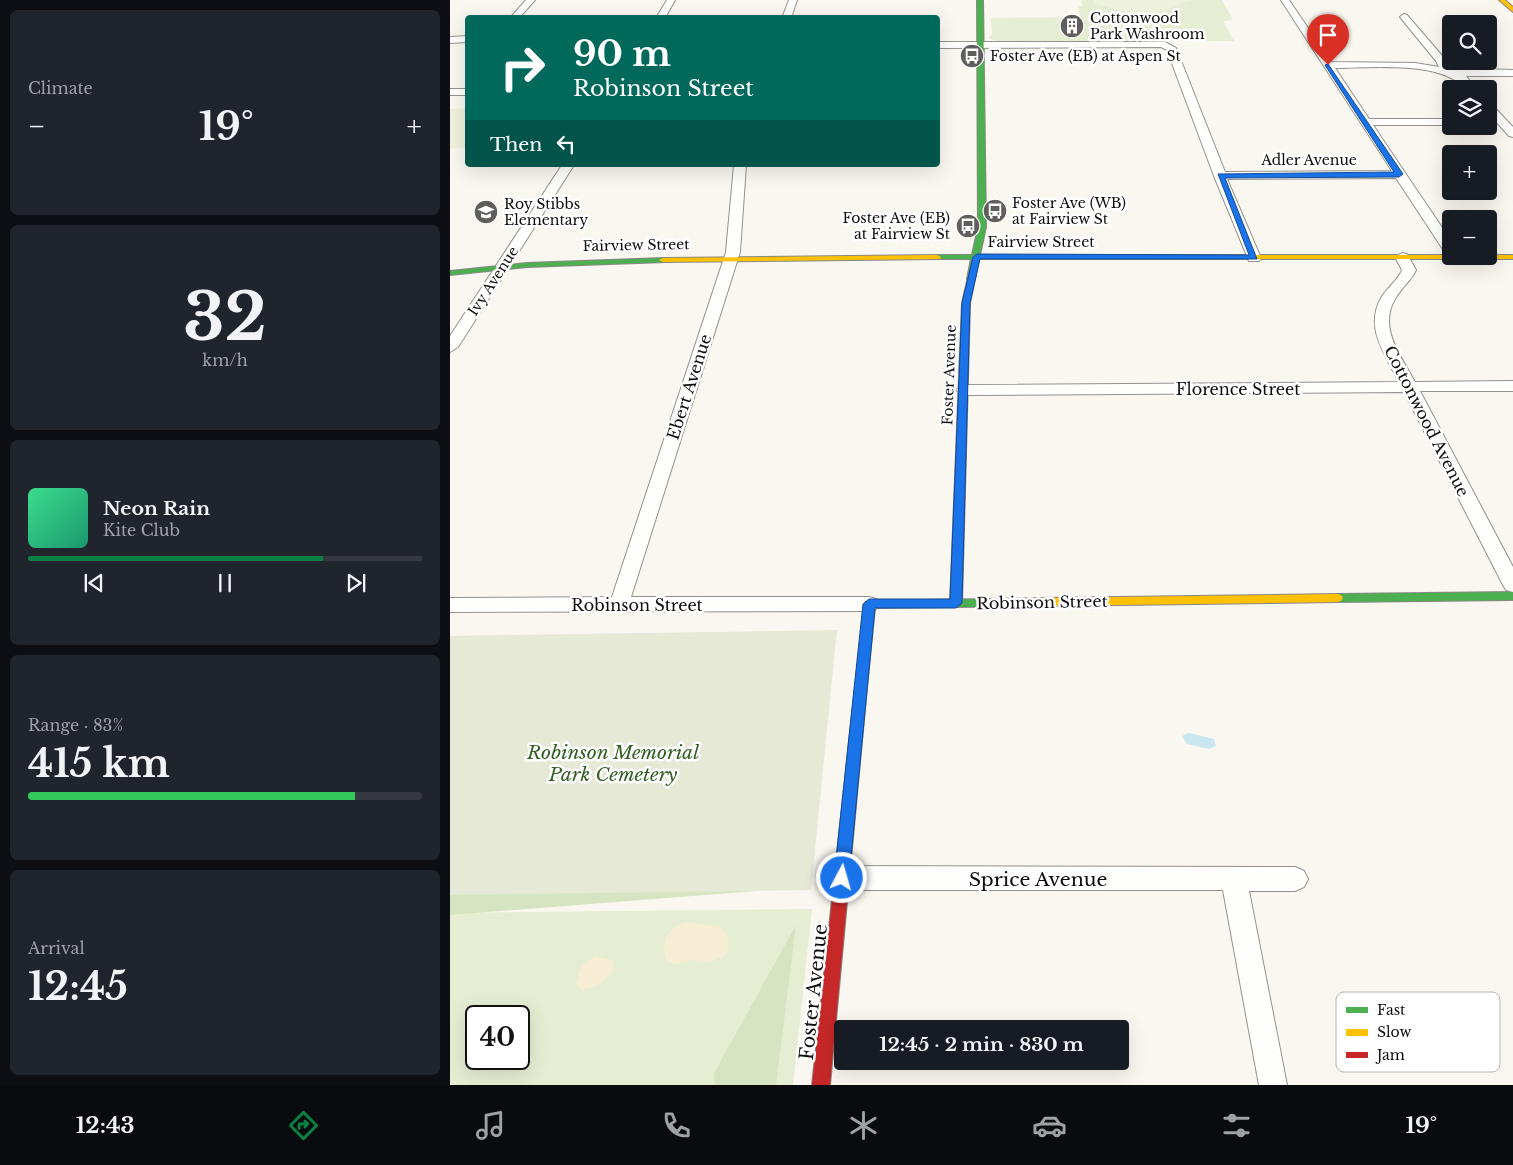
<!DOCTYPE html>
<html lang="en">
<head>
<meta charset="utf-8">
<style>
  :root { --surface:#171b24; --page:#20242c; --text:#f1f3f6; --muted:#9ea1a6; --line:#363941; --accent:#0b8043 }
  body { margin:0; font-family:"Libre Baskerville",serif; background:var(--page); color:var(--text); height:100vh; display:flex; flex-direction:column; font-size:19px; white-space:nowrap }
  * { box-sizing:border-box; margin:0 }
  p { font-size:16px; color:var(--muted) }
  .icon { flex:none; width:28px; height:28px; fill:none; stroke:currentColor; stroke-width:2; stroke-linecap:round; stroke-linejoin:round }
  .map { position:relative; flex:1; overflow:hidden }
  .sheet { display:flex; flex-direction:column; gap:10px; padding:10px; background:#0d0f14; width:450px }
  .sheet>* { flex:none }
  .top-card { position:absolute; left:15px; top:15px; width:475px; height:152px; border-radius:5px; box-shadow:0 5px 20px #0002; background:#00695c; color:#fff; overflow:hidden }
  .buttons { position:absolute; left:992px; top:15px; display:grid; gap:10px }
  .buttons a { display:grid; place-items:center; width:55px; height:55px; border-radius:5px; background:var(--surface); box-shadow:0 5px 20px #0002; font-size:25px }
  .speed { position:absolute; left:15px; top:1005px; display:flex; gap:10px; font-size:25px; font-weight:700; text-align:center }
  .speed>* { display:grid; place-content:center; width:65px; height:65px; border-radius:50%; background:var(--surface); box-shadow:0 5px 20px #0002; line-height:1 }
  .speed .limit { border:2px solid #111; border-radius:8px; background:#fff; color:#111 }
  .pin { position:absolute; display:grid; place-items:center; width:42px; height:42px; color:#fff; margin:-51px -21px; border-radius:50% 50% 50% 0; rotate:-45deg; box-shadow:0 0 5px #0007 }
  .pin .icon { rotate:45deg }
  .me { position:absolute; width:55px; margin:-28px; rotate:6deg; stroke-linejoin:round; filter:drop-shadow(0 0 4px #0008) }
  .turn { display:flex; align-items:center; gap:18px; height:105px; padding:0 25px; font-size:22px }
  .turn .icon { width:65px; height:65px; stroke-width:2.5 }
  .turn b { display:block; font-size:35px; line-height:42px }
  .then { display:flex; align-items:center; height:48px; padding:0 25px; background:#0003; gap:10px; font-size:19px }
  .big { font-size:38px; font-weight:700; line-height:1.1 }
  .sheet .card { flex:1; display:flex; flex-direction:column; justify-content:center; gap:8px; min-width:0; padding:0 18px; border-radius:8px; background:var(--page) }
  .sheet .dial { align-items:center; gap:0 }
  .dial b { font-size:65px; line-height:1 }
  .song { display:flex; align-items:center; gap:15px }
  .cover { width:60px; height:60px; border-radius:8px; background:linear-gradient(135deg,hsl(150 70% 55%),hsl(160 70% 35%)) }
  .played { height:5px; border-radius:2px; background:linear-gradient(90deg,var(--accent) 75%,var(--line) 75%) }
  .keys { display:flex; justify-content:space-around; direction:ltr }
  .heat { display:flex; justify-content:space-between; align-items:center; font-size:28px; direction:ltr }
  .charge { height:8px; border-radius:4px; background:linear-gradient(90deg,#34c759 83%,var(--line) 0) }
  .trip { position:absolute; left:384px; top:1020px; width:295px; height:50px; border-radius:5px; background:var(--surface); box-shadow:0 5px 20px #0002; font-weight:700; line-height:50px; text-align:center }
  .tab-bar { display:flex; height:80px; justify-content:space-around; align-items:center; background:#090b0e; color:var(--muted) }
  .tab-bar .icon { width:35px; height:35px }
  .tab-bar .selected { color:var(--accent) }
  .tab-bar b { font-size:22px; color:var(--text) }
  main { display:flex; flex:1; min-height:0 }
  .map>svg:first-child { display:block }
  .green { fill:#e5edd2; fill-rule:evenodd }
  .forest { fill:#d6e4c1 }
  .sand { fill:#f7edd4 }
  .cemetery { fill:#e6e9d6 }
  .pitch { fill:#eef2dc }
  .water { fill:#cae6f1 }
  .lines { fill:none; stroke-linecap:round; stroke-linejoin:round }
  .street-casing { stroke:#93928f; stroke-width:2 }
  .fast-casing { stroke:#8a8885; stroke-width:2 }
  .slow-casing { stroke:#8a8885; stroke-width:2 }
  .jam-casing { stroke:#8a8885; stroke-width:2 }
  .street { fill:#fefefd; fill-rule:evenodd }
  .fast { fill:#4caf50; fill-rule:evenodd }
  .slow { fill:#ffc107; fill-rule:evenodd }
  .jam { fill:#c62828; fill-rule:evenodd }
  .route { fill:#1a73e8; stroke:#114b97 }
  .labels { text-anchor:middle; stroke-width:5; stroke-linejoin:round; paint-order:stroke }
  .far-poi-label { font-size:14px; fill:#0c0c0c; stroke:#fff; text-anchor:start }
  .far-street-label { font-size:14px; fill:#0c0c0c; stroke:#fff }
  .street-label { font-size:16px; fill:#0c0c0c; stroke:#fff }
  .near-park-label { font-size:19px; font-style:italic; fill:#335e22; stroke:#fff }
  .near-street-label { font-size:19px; fill:#0c0c0c; stroke:#fff }
  .key { fill:#fff; stroke:#b6b6b6; stroke-width:1 }
  .key-label { font-size:14px; fill:#0c0c0c }
</style>
</head>
<body>
<main>
<section class="sheet">
<div class="card"><p>Climate</p>
<div class="heat"><a>−</a><b class="big">19°</b><a>+</a></div>
</div>
<div class="card dial"><b>32</b><p>km/h</p></div>
<div class="card">
<div class="song"><i class="cover"></i><div><b>Neon Rain</b><p>Kite Club</p></div></div>
<div class="played"></div>
<div class="keys"><svg class="icon" aria-label="previous" viewBox="0 0 24 24"><path d="M18 5L8 12l10 7zM5 5v14"/></svg><svg class="icon" aria-label="pause" viewBox="0 0 24 24"><path d="M8 5v14M16 5v14"/></svg><svg class="icon" aria-label="next" viewBox="0 0 24 24"><path d="M6 5l10 7-10 7zM19 5v14"/></svg></div>
</div>
<div class="card"><p>Range · 83%</p><b class="big">415 km</b><div class="charge"></div></div>
<div class="card"><p>Arrival</p><b class="big">12:45</b></div>
</section>
<div class="map">
<svg width="1063" height="1085" viewBox="0 0 1063 1085">
  <rect width="100%" height="100%" fill="#faf7f0"/>
  <g class="green">
    <polygon points="631,0 772,0 783,20 773,21 784,41 548,41 538,38 542,35 541,18 630,17 628,6 633,6"/>
    <path d="M 362,909 L 343,1085 L 0,1085 L 0,913 ZM 26,1016 L 69,1016 L 69,1059 L 26,1059 Z"/>
  </g>
  <g class="forest">
    <polygon points="288,862 306,891 0,915 0,884"/>
    <polygon points="346,925 326,1085 265,1085 264,1073"/>
  </g>
  <g class="sand">
    <path d="M 235,922 L 271,927 C 279,938 281,942 276,955 L 257,963 L 243,960 L 225,964 L 216,960 C 211,939 216,931 235,922 Z"/>
    <polygon points="145,956 163,961 162,973 145,987 132,990 126,983 131,967"/>
  </g>
  <polygon class="cemetery" points="387,630 361,890 0,895 0,636"/>
  <g class="pitch">
    <polygon points="643,0 742,0 694,18 644,3"/>
    <polygon points="17,108 17,147 0,149 0,109"/>
  </g>
  <polygon class="water" points="739,733 764,739 766,746 759,749 737,744 732,736"/>
  <g class="lines">
    <g class="street-casing">
      <g id="street">
        <polygon points="76,0 85,0 69,18 60,18"/>
        <polygon points="217,0 225,0 215,18 206,18"/>
        <polygon points="339,0 347,0 341,18 332,18"/>
        <path d="M 831,0 L 839,0 L 881,62 L 965,63 L 989,67 L 986,61 L 950,17 L 954,14 L 957,15 L 994,58 L 999,68 L 1063,70 L 1063,76 L 1016,76 L 1026,89 L 1015,89 C 992,60 920,68 885,68 L 919,119 L 1001,119 L 1001,125 L 923,125 L 1001,241 L 1001,255 L 996,254 L 946,178 L 777,179 L 811,258 L 809,261 L 799,261 L 764,176 L 717,50 L 711,47 L 488,48 L 488,42 L 715,42 L 726,48 L 775,172 L 942,171 Z"/>
        <polygon points="18,36 18,42 0,43 0,37"/>
        <rect x="0" y="89" width="18" height="6"/>
        <polygon points="1039,105 1043,106 1063,127 1063,137 1059,136 1039,114"/>
        <polygon points="112,165 124,165 8,347 0,352 0,336"/>
        <polygon points="284,165 296,165 290,252 181,597 419,597 426,599 429,604 426,609 419,611 0,612 0,598 162,597 276,252"/>
        <path d="M 952,253 L 957,254 L 966,270 C 961,281 951,288 945,299 C 928,328 951,356 965,382 L 1063,381 L 1063,391 L 970,391 L 1063,567 L 1063,592 L 1056,590 L 1053,585 L 954,392 L 514,395 L 506,390 L 514,385 L 949,382 C 936,356 914,328 931,298 C 937,288 948,280 952,270 L 945,257 Z"/>
        <polygon points="392,866 845,867 854,871 858,879 854,887 845,891 799,891 837,1085 809,1085 773,890 392,890 383,886 379,878 383,870"/>
      </g>
    </g>
    <g class="fast-casing">
      <g id="fast">
        <polygon points="527,0 533,0 536,227 530,255 760,255 760,259 529,259 525,279 521,281 517,279 521,259 484,259 483,257 487,255 522,255 528,227"/>
        <polygon points="213,258 217,260 216,262 77,267 0,275 0,271 77,263"/>
        <polygon points="1063,592 1063,600 887,602 883,601 881,598 883,595 887,594"/>
        <polygon points="591,598 595,599 597,602 595,605 591,606 425,608 417,687 416,691 411,692 406,691 405,687 415,601"/>
      </g>
    </g>
    <g class="slow-casing">
      <g id="slow">
        <polygon points="1049,0 1055,0 1063,7 1063,12"/>
        <polygon points="487,255 491,257 490,259 213,262 209,260 213,258"/>
        <polygon points="754,255 1001,255 1001,256 1039,256 1039,255 1063,255 1063,259 754,259"/>
        <polygon points="887,594 891,595 893,598 891,601 887,602 591,606 587,605 585,602 587,599 591,598"/>
      </g>
    </g>
    <g class="jam-casing">
      <g id="jam">
        <polygon points="518,277 524,277 525,279 520,303 512,603 510,606 502,606 500,603 512,303"/>
        <polygon points="411,682 416,683 417,687 380,1085 362,1085 405,687 406,683"/>
      </g>
    </g>
    <use href="#street" class="street"/>
    <use href="#fast" class="fast"/>
    <use href="#slow" class="slow"/>
    <use href="#jam" class="jam"/>
  </g>
  <polygon class="route" points="878,64 953,174 949,177 775,178 807,259 530,259 520,303 512,603 506,608 425,608 399,878 397,883 392,885 386,883 384,878 413,604 419,599 500,599 512,303 523,257 527,254 799,255 768,174 944,172 875,65"/>
  <defs>
    <g id="building-disc" transform="scale(1.25)"><circle r="9.5" fill="#5f5e5c" stroke="#fff"/><path d="M-4-6H4V6H1V3H-1V6H-4ZM-2.5-4.3h1.7v1.8h-1.7ZM.8-4.3h1.7v1.8H.8ZM-2.5-1h1.7V.8h-1.7ZM.8-1h1.7V.8H.8Z" fill="#fff"/></g>
    <g id="bus-disc" transform="scale(1.25)"><circle r="9.5" fill="#5f5e5c" stroke="#fff"/><path d="M-5-6H5V4H4V6H2V4H-2V6H-4V4H-5ZM-3.5-4V0h7V-4ZM-3.5 1.2v1.5H-2V1.2ZM2 1.2v1.5H3.5V1.2Z" fill="#fff"/></g>
    <g id="school-disc" transform="scale(1.25)"><circle r="9.5" fill="#5f5e5c" stroke="#fff"/><path d="M0-5L7-2L0 1L-7-2ZM-4 1L0 2.5L4 1V4Q0 6-4 4Z" fill="#fff"/></g>
  </defs>
  <g fill-rule="evenodd">
    <use href="#building-disc" x="622" y="26"/>
    <use href="#bus-disc" x="522" y="56"/>
    <use href="#bus-disc" x="545" y="211"/>
    <use href="#school-disc" x="36" y="212"/>
    <use href="#bus-disc" x="518" y="226"/>
  </g>
  <g class="labels">
    <g class="far-poi-label">
      <text x="640" y="23">Cottonwood<tspan x="640" dy="16">Park Washroom</tspan></text>
      <text x="540" y="61">Foster Ave (EB) at Aspen St</text>
      <text x="562" y="208">Foster Ave (WB)<tspan x="562" dy="16">at Fairview St</tspan></text>
      <text x="54" y="209">Roy Stibbs<tspan x="54" dy="16">Elementary</tspan></text>
      <text x="500" y="223" text-anchor="end">Foster Ave (EB)<tspan x="500" dy="16">at Fairview St</tspan></text>
    </g>
    <g class="far-street-label">
      <text x="859" y="165">Adler Avenue</text>
      <text x="591" y="247">Fairview Street</text>
      <text transform="translate(186 245) rotate(-1)" y="5">Fairview Street</text>
      <text transform="translate(43 281) rotate(-57)" y="5">Ivy Avenue</text>
      <text transform="translate(499 375) rotate(-88)" y="5">Foster Avenue</text>
    </g>
    <g class="street-label">
      <text transform="translate(239 387) rotate(-72)" y="6">Ebert Avenue</text>
      <text x="788" y="395">Florence Street</text>
      <text transform="translate(977 421) rotate(63)" y="6">Cottonwood Avenue</text>
      <text transform="translate(592 602) rotate(-1)" y="6">Robinson Street</text>
      <text x="187" y="611">Robinson Street</text>
    </g>
    <g class="near-park-label">
      <text x="163" y="759">Robinson Memorial<tspan x="163" dy="22">Park Cemetery</tspan></text>
    </g>
    <g class="near-street-label">
      <text x="588" y="886">Sprice Avenue</text>
      <text transform="translate(363 992) rotate(-84)" y="7">Foster Avenue</text>
    </g>
  </g>
  <rect x="886" y="992" width="164" height="80" rx="8" class="key"/>
  <rect x="896" y="1007" width="22" height="6" fill="#4caf50"/>
  <rect x="896" y="1029" width="22" height="7" fill="#ffc107"/>
  <rect x="896" y="1052" width="22" height="6" fill="#c62828"/>
  <g class="key-label">
    <text x="927" y="1015">Fast</text>
    <text x="927" y="1037">Slow</text>
    <text x="927" y="1060">Jam</text>
  </g>
</svg>
<div class="buttons">
<a><svg class="icon" aria-label="search" viewBox="0 0 24 24"><circle cx="10" cy="10" r="6"/><path d="M15 15l6 6"/></svg></a>
<a><svg class="icon" aria-label="layers" viewBox="0 0 24 24"><path d="M12 4l9 5-9 5-9-5zM3 14l9 5 9-5"/></svg></a>
<a>+</a>
<a>−</a>
</div>
<div class="speed"><div class="limit">40</div></div>
<div class="pin" style="left:878px;top:65px;background:#d93025"><svg class="icon" aria-label="arrive" viewBox="0 0 24 24"><path d="M6 21V4h12l-3 4 3 4H6"/></svg></div>
<svg class="me" style="left:392px;top:878px" viewBox="-20 -20 40 40"><circle r="17" fill="#1a73e8" stroke="#fff" stroke-width="3"/><path d="M0-11L8 9 0 5-8 9z" fill="#fff"/></svg>
<div class="trip">12:45 · 2 min · 830 m</div>
<div class="top-card">
<div class="turn"><svg class="icon" aria-label="right" viewBox="0 0 24 24"><path d="M7 20v-9h11M14 6l5 5-5 5"/></svg><div><b>90 m</b>Robinson Street</div></div>
<div class="then">Then<svg class="icon" aria-label="left" viewBox="0 0 24 24"><path d="M17 20v-9H6M10 6l-5 5 5 5"/></svg></div>
</div>
</div>
</main>
<nav class="tab-bar">
<b>12:43</b>
<svg class="icon selected" aria-label="directions" viewBox="0 0 24 24"><path d="M12 3l9 9-9 9-9-9zM9 14v-3h6M13 9l2 2-2 2"/></svg>
<svg class="icon" aria-label="music" viewBox="0 0 24 24"><path d="M9 18V5l10-2v13"/><circle cx="6" cy="18" r="3"/><circle cx="16" cy="16" r="3"/></svg>
<svg class="icon" aria-label="phone" viewBox="0 0 24 24"><path d="M5 4h4l2 5-3 2q2 4 5 5l2-3 5 2v4C11 20 4 13 5 4z"/></svg>
<svg class="icon" aria-label="climate" viewBox="0 0 24 24"><path d="M12 3v18M4 7l16 10M4 17L20 7"/></svg>
<svg class="icon" aria-label="car" viewBox="0 0 24 24"><path d="M5 17H2v-5l4-1 3-4h7l3 4 3 1v5h-3M9 17h6M6 11h13"/><circle cx="7" cy="17" r="2"/><circle cx="17" cy="17" r="2"/></svg>
<svg class="icon" aria-label="filters" viewBox="0 0 24 24"><path d="M4 7h16M4 17h16"/><circle cx="9" cy="7" r="2"/><circle cx="15" cy="17" r="2"/></svg>
<b>19°</b>
</nav>
</body>
</html>
